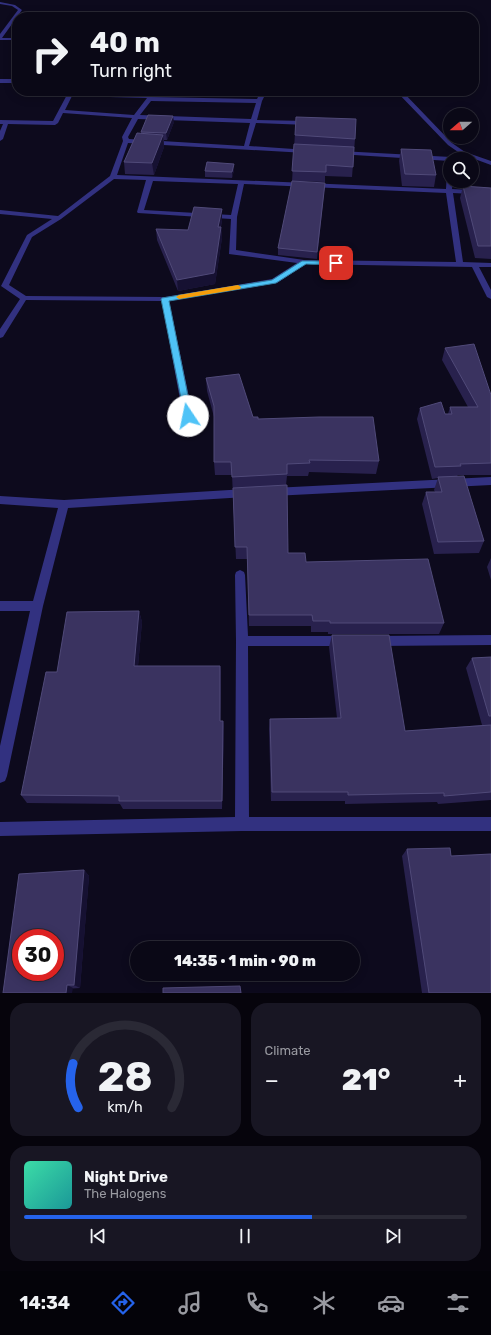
<!DOCTYPE html>
<html lang="en">
<head>
<meta charset="utf-8">
<style>
  :root { --surface:#0a0816; --page:#181623; --text:#f1f3f6; --muted:#999aa1; --line:#2a2935; --accent:#2563eb }
  body { margin:0; font-family:Rubik,sans-serif; background:var(--page); color:var(--text); height:100vh; display:flex; flex-direction:column; font-size:15px; white-space:nowrap }
  * { box-sizing:border-box; margin:0 }
  p { font-size:13px; color:var(--muted) }
  .icon { flex:none; width:22px; height:22px; fill:none; stroke:currentColor; stroke-width:2; stroke-linecap:round; stroke-linejoin:round }
  .map { position:relative; height:993px; overflow:hidden }
  .drawer { display:flex; flex-direction:column; gap:10px; padding:10px; background:#06040c; flex:1 }
  .drawer>* { flex:none }
  .hud { position:absolute; left:12px; top:12px; width:467px; height:84px; border-radius:16px; box-shadow:0 2px 10px #0003,0 0 0 1px var(--line); background:#0a0816; color:var(--text); overflow:hidden }
  .needle { width:26px; rotate:250deg }
  .buttons { position:absolute; left:443px; top:108px; display:grid; gap:8px }
  .buttons a { display:grid; place-items:center; width:36px; height:36px; border-radius:50%; background:var(--surface); box-shadow:0 2px 10px #0003,0 0 0 1px var(--line); font-size:20px }
  .speed { position:absolute; left:12px; top:929px; display:flex; gap:8px; font-size:20px; font-weight:700; text-align:center }
  .speed>* { display:grid; place-content:center; width:52px; height:52px; border-radius:50%; background:var(--surface); box-shadow:0 2px 10px #0003,0 0 0 1px var(--line); line-height:1 }
  .speed .limit { border:6px solid #d22; background:#fff; color:#111 }
  .pin { position:absolute; display:grid; place-items:center; width:34px; height:34px; color:#fff; margin:-17px; border-radius:8px; box-shadow:0 2px 6px #0006 }
  .me { position:absolute; width:44px; margin:-22px; rotate:349deg; stroke-linejoin:round; filter:drop-shadow(0 0 3px #0008) }
  .turn { display:flex; align-items:center; gap:14px; height:84px; padding:0 12px; font-size:18px }
  .turn .icon { width:52px; height:52px; stroke-width:2.5 }
  .turn b { display:block; font-size:28px; line-height:34px }
  .big { font-size:30px; font-weight:800; line-height:1.1 }
  .drawer .widget { flex:1; display:flex; flex-direction:column; justify-content:center; gap:6px; min-width:0; padding:0 14px; border-radius:16px; background:var(--page) }
  .drawer .dial { align-items:center; gap:0 }
  .dial svg { height:104px; overflow:visible; fill:none; stroke:var(--line); stroke-width:7; stroke-linecap:round; text-anchor:middle }
  .dial text { fill:var(--text); stroke:none }
  .song { display:flex; align-items:center; gap:12px }
  .cover { width:48px; height:48px; border-radius:6px; background:linear-gradient(135deg,hsl(160 70% 55%),hsl(180 70% 35%)) }
  .played { height:4px; border-radius:2px; background:linear-gradient(90deg,var(--accent) 65%,var(--line) 65%) }
  .keys { display:flex; justify-content:space-around; direction:ltr }
  .heat { display:flex; justify-content:space-between; align-items:center; font-size:22px; direction:ltr }
  .drawer .tiles { flex:1; display:grid; gap:10px; grid-template-columns:1fr 1fr }
  .widget:last-child { grid-column:span 2 }
  .trip { position:absolute; left:130px; top:941px; width:230px; height:40px; border-radius:20px; background:var(--surface); box-shadow:0 2px 10px #0003,0 0 0 1px var(--line); font-weight:800; line-height:40px; text-align:center }
  .tab-bar { display:flex; height:64px; justify-content:space-around; align-items:center; background:#040309; color:var(--muted) }
  .tab-bar .icon { width:28px; height:28px }
  .tab-bar .on { color:var(--accent) }
  .tab-bar b { font-size:18px; color:var(--text) }
  .map>svg:first-child { display:block }
  .lines { fill:none; stroke-linecap:round; stroke-linejoin:round }
  .minor { fill:#323180; fill-rule:evenodd }
  .wall { fill:#28214d }
  .shaded-wall { fill:#161132 }
  .building { fill:#3a3360; stroke:#504a79; fill-rule:evenodd }
  .route { fill:#4fc3f7; stroke:#337fa1 }
  .slow { fill:#f59e0b }
</style>
</head>
<body>
<div class="map">
<svg width="491" height="993" viewBox="0 0 491 993">
  <rect width="100%" height="100%" fill="#0d0a1d"/>
  <g class="lines">
    <g class="minor">
      <polygon points="0,2 15,5 22,10 2,38 17,38 17,40 0,40 0,34 18,10 12,6 0,4"/>
      <rect x="0" y="79" width="17" height="4"/>
      <path d="M 69,91 L 75,91 L 74,93 L 148,94 L 149,91 L 155,91 L 152,97 L 257,99 L 261,91 L 267,91 L 262,101 L 257,120 L 308,121 L 311,123 L 308,125 L 256,123 L 249,146 L 308,150 L 309,151 L 306,153 L 128,143 L 117,175 L 446,189 L 447,172 L 450,170 L 450,181 L 453,181 L 452,189 L 491,191 L 491,195 L 453,193 L 463,262 L 491,263 L 491,267 L 479,267 L 491,290 L 491,299 L 487,297 L 472,267 L 306,264 L 277,283 L 169,301 L 193,416 L 188,419 L 183,416 L 162,301 L 26,300 L 3,337 L 0,338 L 0,329 L 20,299 L 1,286 L 27,235 L 52,219 L 0,214 L 0,210 L 58,216 L 110,176 L 123,141 L 122,137 L 132,118 L 63,113 L 58,123 L 55,125 L 8,124 L 3,139 L 0,141 L 0,131 L 3,124 L 0,124 L 0,120 L 53,121 ZM 72,96 L 147,98 L 134,115 L 65,110 ZM 151,101 L 256,103 L 251,119 L 140,115 ZM 138,119 L 250,123 L 244,146 L 129,139 L 128,137 ZM 114,179 L 146,180 L 137,212 L 138,213 L 231,219 L 229,254 L 297,263 L 272,279 L 165,297 L 26,296 L 9,285 L 32,237 L 61,219 ZM 153,181 L 238,184 L 231,215 L 144,210 ZM 244,184 L 446,193 L 456,262 L 304,260 L 236,250 L 237,217 Z"/>
      <polygon points="396,91 402,91 452,143 465,152 491,161 491,165 461,154 448,145"/>
      <polygon points="340,151 451,157 454,159 450,159 450,161 338,154 338,152"/>
      <polygon points="491,477 491,485 273,496 269,495 268,492 269,489 273,488"/>
      <polygon points="246,489 250,490 251,493 250,496 246,497 68,508 43,606 7,776 5,781 0,783 0,746 30,611 0,611 0,601 33,601 58,508 0,504 0,496 64,500"/>
      <polygon points="240,570 244,572 245,575 248,636 343,636 347,637 349,641 347,645 343,646 248,646 249,817 491,817 491,831 242,831 0,836 0,822 235,817 236,641 235,575 236,572"/>
      <polygon points="491,635 491,645 377,646 373,645 371,641 373,637 377,636"/>
    </g>
  </g>
  <g class="wall">
    <polygon points="296,117 355,139 352,177 325,176 325,182 292,181"/>
    <polygon points="174,122 167,140 164,140 164,147 154,175 125,174 124,162 141,134 141,132"/>
    <polygon points="401,149 436,175 434,187 402,186 399,161"/>
    <polygon points="234,170 232,178 205,177 205,171"/>
    <polygon points="325,183 317,259 278,255 278,248"/>
    <polygon points="463,186 491,188 491,259 475,258 460,198"/>
    <polygon points="222,209 222,220 221,227 222,238 215,284 178,291 157,240 156,229 188,230"/>
    <polygon points="445,348 491,395 491,475 458,475 457,476 484,541 479,553 434,554 422,504 426,492 435,492 434,490 438,478 432,479 417,419 420,408 445,414 448,414 450,407 468,407 442,360"/>
    <polygon points="206,378 253,417 379,461 376,474 309,472 308,476 287,476 286,485 288,553 306,562 444,623 439,634 328,634 328,632 311,632 311,626 249,626 247,559 236,559 232,475 215,475 214,462 214,417 207,391"/>
    <polygon points="491,558 491,580 487,567"/>
    <polygon points="139,611 142,622 138,666 220,666 221,676 220,721 223,721 224,730 222,809 123,809 120,804 27,803 21,795 57,672"/>
    <polygon points="332,635 405,731 482,725 466,668 472,658 491,657 491,800 438,804 437,802 345,804 345,801 271,801 269,729 270,719 337,718 329,647"/>
    <polygon points="407,849 451,856 491,993 422,993 402,856"/>
    <polygon points="84,870 89,876 80,988 3,993"/>
  </g>
  <g class="shaded-wall">
    <polygon points="173,116 174,122 167,140 166,133"/>
    <polygon points="163,135 164,147 154,175 152,163"/>
    <polygon points="234,164 234,170 232,178 232,172"/>
    <polygon points="222,209 222,220 218,238 218,227"/>
    <polygon points="221,227 222,238 215,284 178,291 177,280"/>
    <polygon points="139,611 142,622 137,676 134,666"/>
    <polygon points="220,666 221,676 220,730"/>
    <polygon points="223,721 224,730 222,809 222,801"/>
    <polygon points="84,870 89,876 80,988 74,985"/>
    <polygon points="67,985 73,988 72,993 66,993"/>
  </g>
  <g class="building">
    <polygon points="148,115 173,116 166,133 141,132"/>
    <polygon points="296,117 356,119 355,139 295,135"/>
    <polygon points="137,133 163,135 152,163 124,162"/>
    <polygon points="294,144 354,147 353,167 326,165 326,172 292,171"/>
    <polygon points="401,149 431,150 436,175 405,174"/>
    <polygon points="207,162 234,164 232,172 205,171"/>
    <polygon points="292,181 325,183 317,252 278,248"/>
    <polygon points="463,186 491,188 491,246 478,246"/>
    <polygon points="194,207 222,209 218,227 221,227 214,273 177,280 156,229 188,230"/>
    <polygon points="474,344 491,395 491,463 460,464 461,466 435,467 420,408 441,402 445,414 452,414 450,407 478,407 445,348"/>
    <polygon points="239,374 253,417 258,417 258,419 319,417 373,417 379,461 309,460 310,463 287,464 287,474 232,477 231,462 214,462 214,406 206,378"/>
    <polygon points="464,476 484,541 438,542 426,492 442,492 438,477"/>
    <polygon points="287,485 288,553 305,553 306,562 428,559 444,623 330,623 330,621 313,621 312,615 249,615 247,547 235,547 233,488"/>
    <polygon points="139,611 134,666 220,666 220,721 223,721 222,801 119,801 119,796 21,795 46,672 57,672 67,612"/>
    <polygon points="332,635 389,635 405,731 491,725 491,792 444,796 444,793 348,795 348,792 272,792 270,719 341,718"/>
    <polygon points="491,657 491,716 489,716 472,658"/>
    <polygon points="450,848 451,856 491,854 491,993 429,993 407,849"/>
    <path d="M 84,870 L 74,985 L 67,985 L 66,993 L 3,993 L 19,874 ZM 21,938 L 55,938 L 55,972 L 21,972 Z"/>
    <polygon points="240,986 241,993 163,993 163,988"/>
  </g>
  <polygon class="route" points="302,261 336,261 339,263 336,265 306,264 276,283 169,301 192,416 191,418 185,418 161,299 162,298 272,280"/>
  <polygon class="slow" points="238,285 241,287 240,289 179,299 176,297 179,295"/>
</svg>
<div class="buttons">
<a><svg class="needle" viewBox="-14 -14 28 28"><path d="M0-13l5 13h-10z" fill="#e53935"/><path d="M0 13l5-13h-10z" fill="#999aa1"/></svg></a>
<a><svg class="icon" aria-label="search" viewBox="0 0 24 24"><circle cx="10" cy="10" r="6"/><path d="M15 15l6 6"/></svg></a>
</div>
<div class="speed"><div class="limit">30</div></div>
<div class="pin" style="left:336px;top:263px;background:#d93025"><svg class="icon" aria-label="arrive" viewBox="0 0 24 24"><path d="M6 21V4h12l-3 4 3 4H6"/></svg></div>
<svg class="me" style="left:188px;top:416px" viewBox="-20 -20 40 40"><circle r="19" fill="#fff"/><path d="M0-13L10 11 0 6-10 11z" fill="#4fc3f7"/></svg>
<div class="trip">14:35 · 1 min · 90 m</div>
<div class="hud">
<div class="turn"><svg class="icon" aria-label="right" viewBox="0 0 24 24"><path d="M7 20v-9h11M14 6l5 5-5 5"/></svg><div><b>40 m</b>Turn right</div></div>
</div>
</div>
<section class="drawer">
<div class="tiles">
<div class="widget dial"><svg viewBox="0 0 100 80">
<path d="M14 69A42 42 0 1 1 86 69"/>
<path d="M14 69A42 42 0 0 1 10 35" stroke="#2563eb"/>
<text x="50" y="56" font-size="32" font-weight="700">28</text>
<text x="50" y="72" font-size="11">km/h</text>
</svg></div>
<div class="widget"><p>Climate</p>
<div class="heat"><a>−</a><b class="big">21°</b><a>+</a></div>
</div>
<div class="widget">
<div class="song"><i class="cover"></i><div><b>Night Drive</b><p>The Halogens</p></div></div>
<div class="played"></div>
<div class="keys"><svg class="icon" aria-label="previous" viewBox="0 0 24 24"><path d="M18 5L8 12l10 7zM5 5v14"/></svg><svg class="icon" aria-label="pause" viewBox="0 0 24 24"><path d="M8 5v14M16 5v14"/></svg><svg class="icon" aria-label="next" viewBox="0 0 24 24"><path d="M6 5l10 7-10 7zM19 5v14"/></svg></div>
</div>
</div>
</section>
<nav class="tab-bar">
<b>14:34</b>
<svg class="icon on" aria-label="directions" viewBox="0 0 24 24"><path d="M12 3l9 9-9 9-9-9zM9 14v-3h6M13 9l2 2-2 2"/></svg>
<svg class="icon" aria-label="music" viewBox="0 0 24 24"><path d="M9 18V5l10-2v13"/><circle cx="6" cy="18" r="3"/><circle cx="16" cy="16" r="3"/></svg>
<svg class="icon" aria-label="phone" viewBox="0 0 24 24"><path d="M5 4h4l2 5-3 2q2 4 5 5l2-3 5 2v4C11 20 4 13 5 4z"/></svg>
<svg class="icon" aria-label="climate" viewBox="0 0 24 24"><path d="M12 3v18M4 7l16 10M4 17L20 7"/></svg>
<svg class="icon" aria-label="car" viewBox="0 0 24 24"><path d="M5 17H2v-5l4-1 3-4h7l3 4 3 1v5h-3M9 17h6M6 11h13"/><circle cx="7" cy="17" r="2"/><circle cx="17" cy="17" r="2"/></svg>
<svg class="icon" aria-label="filters" viewBox="0 0 24 24"><path d="M4 7h16M4 17h16"/><circle cx="9" cy="7" r="2"/><circle cx="15" cy="17" r="2"/></svg>
</nav>
</body>
</html>
